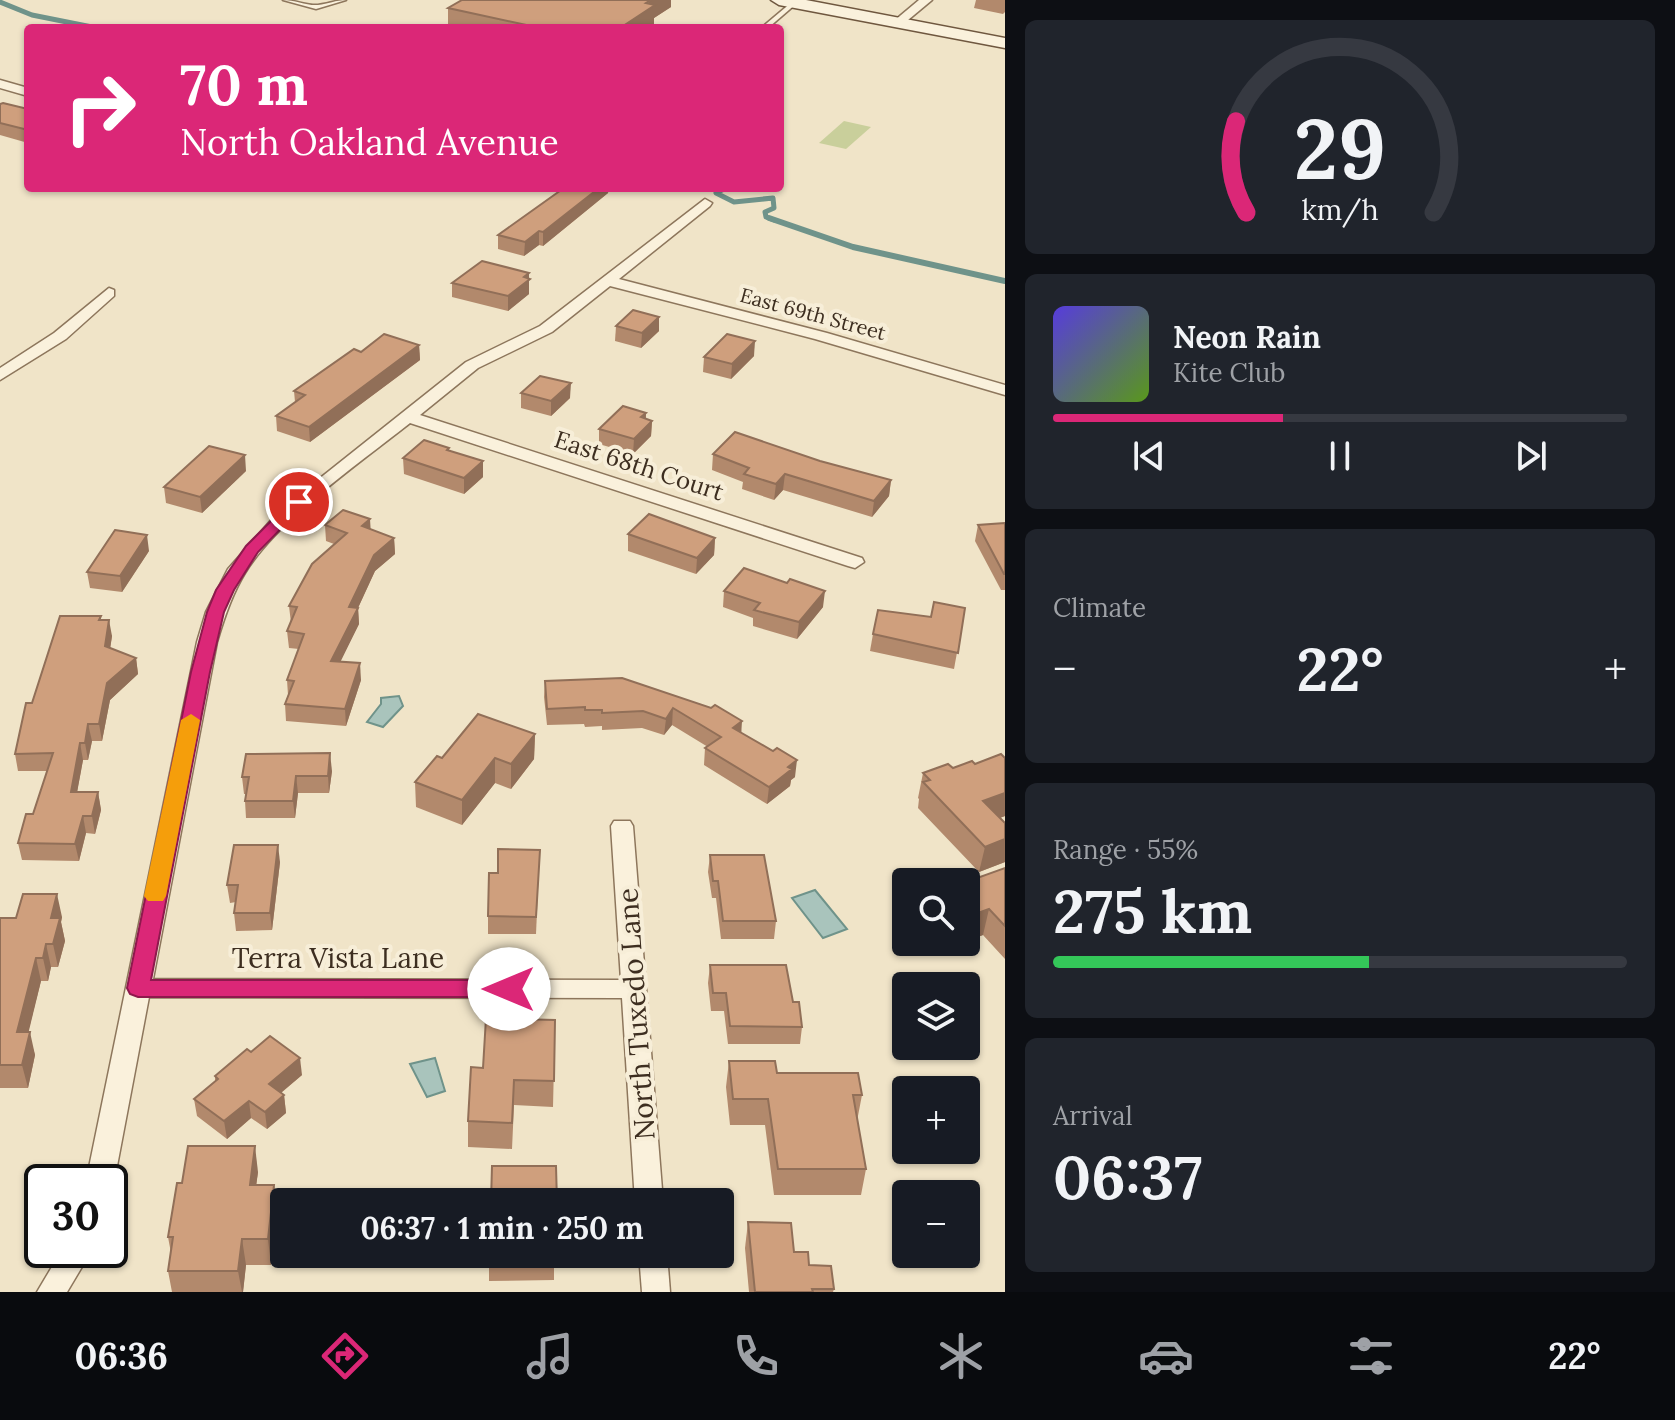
<!DOCTYPE html>
<html lang="en">
<head>
<meta charset="utf-8">
<style>
  :root { --surface:#171b24; --page:#20242c; --text:#f1f3f6; --muted:#9ea1a6; --line:#363941; --accent:#db2777 }
  body { margin:0; font-family:Lora,serif; background:var(--page); color:var(--text); height:100vh; display:flex; flex-direction:column; font-size:30px; white-space:nowrap }
  * { box-sizing:border-box; margin:0 }
  p { font-size:26px; color:var(--muted) }
  .icon { flex:none; width:44px; height:44px; fill:none; stroke:currentColor; stroke-width:2; stroke-linecap:round; stroke-linejoin:round }
  .map { position:relative; flex:1; overflow:hidden }
  .sheet { display:flex; flex-direction:column; gap:20px; padding:20px; background:#0d0f14; width:670px }
  .sheet>* { flex:none }
  .hud { position:absolute; left:24px; top:24px; width:760px; height:168px; border-radius:8px; box-shadow:0 2px 6px #0004; background:#db2777; color:#fff; overflow:hidden }
  .controls { position:absolute; left:892px; top:868px; display:grid; gap:16px }
  .controls a { display:grid; place-items:center; width:88px; height:88px; border-radius:8px; background:var(--surface); box-shadow:0 2px 6px #0004; font-size:40px }
  .speed { position:absolute; left:24px; top:1164px; display:flex; gap:16px; font-size:40px; font-weight:700; text-align:center }
  .speed>* { display:grid; place-content:center; width:104px; height:104px; border-radius:50%; background:var(--surface); box-shadow:0 2px 6px #0004; line-height:1 }
  .speed .limit { border:4px solid #111; border-radius:12px; background:#fff; color:#111 }
  .pin { position:absolute; display:grid; place-items:center; width:68px; height:68px; color:#fff; margin:-34px; border:4px solid #fff; border-radius:50%; box-shadow:0 2px 8px #0007 }
  .me { position:absolute; width:88px; margin:-44px; rotate:270deg; stroke-linejoin:round; filter:drop-shadow(0 0 6px #0008) }
  .turn { display:flex; align-items:center; gap:28px; height:168px; padding:0 24px; font-size:36px }
  .turn .icon { width:104px; height:104px; stroke-width:2.5 }
  .turn b { display:block; font-size:56px; line-height:68px }
  .big { font-size:60px; font-weight:700; line-height:1.1 }
  .sheet .tile { flex:1; display:flex; flex-direction:column; justify-content:center; gap:12px; min-width:0; padding:0 28px; border-radius:12px; background:var(--page) }
  .sheet .dial { align-items:center; gap:0 }
  .dial svg { height:208px; overflow:visible; fill:none; stroke:var(--line); stroke-width:7; stroke-linecap:round; text-anchor:middle }
  .dial text { fill:var(--text); stroke:none }
  .song { display:flex; align-items:center; gap:24px }
  .cover { width:96px; height:96px; border-radius:12px; background:linear-gradient(135deg,hsl(250 70% 55%),hsl(90 70% 35%)) }
  .played { height:8px; border-radius:4px; background:linear-gradient(90deg,var(--accent) 40%,var(--line) 40%) }
  .keys { display:flex; justify-content:space-around; direction:ltr }
  .heat { display:flex; justify-content:space-between; align-items:center; font-size:44px; direction:ltr }
  .charge { height:12px; border-radius:6px; background:linear-gradient(90deg,#34c759 55%,var(--line) 0) }
  .trip { position:absolute; left:270px; top:1188px; width:464px; height:80px; border-radius:8px; background:var(--surface); box-shadow:0 2px 6px #0004; font-weight:700; line-height:80px; text-align:center }
  .tabs { display:flex; height:128px; justify-content:space-around; align-items:center; background:#090b0e; color:var(--muted) }
  .tabs .icon { width:56px; height:56px }
  .tabs .active { color:var(--accent) }
  .tabs b { font-size:36px; color:var(--text) }
  main { display:flex; flex:1; min-height:0 }
  .map>svg:first-child { display:block }
  .green { fill:#c9cf9b }
  .water { fill:#a9c4bc; stroke:#6f938a; stroke-width:2 }
  .lines { fill:none; stroke-linecap:round; stroke-linejoin:round }
  .stream-far1 { stroke:#6f938a; stroke-width:5 }
  .stream { stroke:#6f938a; stroke-width:6 }
  .service-casing { stroke:#8d765c; stroke-width:3 }
  .minor-casing { stroke:#8d765c; stroke-width:3 }
  .secondary-casing { stroke:#6f573f; stroke-width:3 }
  .service { fill:#faf1dc; fill-rule:evenodd }
  .minor { fill:#faf1dc; fill-rule:evenodd }
  .secondary { fill:#faf1dc; fill-rule:evenodd }
  .wall { fill:#b2896c }
  .shaded-wall { fill:#916f58 }
  .building { fill:#cf9f7d; stroke:#916f58; stroke-width:2 }
  .route { fill:#db2777; stroke:#8e194d; stroke-width:2 }
  .slow { fill:#f59e0b }
  .labels { text-anchor:middle; stroke-width:8; stroke-linejoin:round; paint-order:stroke }
  .far-street-label { font-size:20px; fill:#3d2e20; stroke:#f7eed8 }
  .street-label { font-size:24px; fill:#3d2e20; stroke:#f7eed8 }
  .near-street-label { font-size:28px; fill:#3d2e20; stroke:#f7eed8 }
</style>
</head>
<body>
<main>
<div class="map">
<svg width="1005" height="1292" viewBox="0 0 1005 1292">
  <rect width="100%" height="100%" fill="#f0e4c8"/>
  <polygon class="green" points="844,121 871,127 846,149 819,143"/>
  <g class="water">
    <polygon points="399,696 403,706 383,727 367,722 381,704 381,698"/>
    <polygon points="815,890 847,929 823,938 792,898"/>
    <polygon points="435,1058 445,1091 427,1097 410,1064"/>
  </g>
  <g class="lines">
    <g class="stream-far1">
      <polyline points="0,2 32,15 97,28"/>
      <polyline points="726,188 716,193 734,202 773,198 774,208 765,212 766,217 774,220"/>
    </g>
    <polyline class="stream" points="769,218 853,247 1005,281"/>
    <g class="service-casing">
      <g id="service">
        <path d="M 283,0 C 295,0 307,6 318,5 C 328,4 336,0 346,0 L 316,9 Z"/>
        <polygon points="792,2 797,3 768,28 761,28"/>
      </g>
    </g>
    <g class="minor-casing">
      <g id="minor">
        <polygon points="919,0 932,0 902,25 894,25 894,21"/>
        <polygon points="0,80 28,88 28,96 0,88"/>
        <path d="M 705,199 L 712,203 L 710,206 L 619,279 L 827,333 L 1005,385 L 1005,395 L 815,339 L 610,286 L 552,332 L 478,368 L 420,415 L 862,558 L 864,562 L 855,568 L 848,566 L 410,423 C 361,462 277,520 245,573 C 232,594 224,618 217,642 L 153,979 L 621,980 L 611,826 L 614,821 L 630,821 L 633,826 L 663,1202 L 635,1202 L 622,998 L 149,997 L 114,1182 L 110,1189 L 110,1182 L 86,1182 L 197,642 L 206,612 L 228,569 L 280,510 L 466,362 L 540,326 Z"/>
        <polygon points="109,288 114,290 114,296 66,339 0,380 0,368 54,333"/>
        <polygon points="62,1250 92,1250 67,1292 37,1292"/>
        <polygon points="639,1254 667,1254 670,1292 642,1292"/>
      </g>
    </g>
    <g class="secondary-casing">
      <polygon id="secondary" points="771,0 806,0 1005,38 1005,48 779,5"/>
    </g>
    <use href="#service" class="service"/>
    <use href="#minor" class="minor"/>
    <use href="#secondary" class="secondary"/>
  </g>
  <g class="wall">
    <polygon points="976,0 1005,0 1005,12 1003,14 974,8"/>
    <polygon points="671,7 654,18 654,26 651,28 448,28 448,8"/>
    <polygon points="0,104 28,109 28,143 0,135"/>
    <polygon points="564,188 609,188 608,193 543,246 539,245 524,256 498,249 498,235"/>
    <polygon points="529,279 529,294 508,311 452,297 452,283"/>
    <polygon points="659,317 659,331 641,348 615,341 616,326"/>
    <polygon points="419,345 420,360 310,442 277,431 276,416 295,402 294,391"/>
    <polygon points="754,356 731,379 703,372 704,357"/>
    <polygon points="521,393 570,398 551,416 521,408"/>
    <polygon points="646,413 646,419 652,421 651,436 633,454 599,444 599,429"/>
    <polygon points="713,454 820,461 891,480 889,496 872,517 783,490 774,500 742,489 743,482 712,470"/>
    <polygon points="403,458 483,477 464,494 404,474"/>
    <polygon points="246,471 202,513 166,503 164,487"/>
    <polygon points="1005,523 1005,590 1001,590 975,541 978,525"/>
    <polygon points="325,525 370,529 394,538 395,554 375,571 358,608 359,624 340,661 361,680 346,726 286,721 285,704 288,695 287,680 299,649 289,648 287,631 291,623 289,606 334,544 326,541"/>
    <polygon points="628,534 715,538 714,555 696,574 628,551"/>
    <polygon points="149,551 122,592 90,588 87,572"/>
    <polygon points="787,583 823,607 797,639 753,626 753,618 723,607 724,591"/>
    <polygon points="965,608 954,669 870,651 873,634"/>
    <polygon points="101,616 101,620 112,636 110,648 136,658 138,674 110,700 102,741 92,741 88,760 83,760 77,792 98,792 101,810 95,834 86,833 79,861 22,860 18,843 33,814 47,771 18,771 15,754 32,703"/>
    <polygon points="622,678 741,733 795,777 791,780 790,786 767,804 704,765 705,748 708,747 672,725 664,735 642,728 602,730 602,726 585,727 584,724 547,725 544,697 545,681"/>
    <polygon points="535,734 534,759 511,789 495,783 462,825 416,807 415,782 442,758"/>
    <polygon points="1005,758 1005,816 1000,818 1005,823 1005,862 979,872 918,808 919,799 918,798 923,773"/>
    <polygon points="332,771 329,793 298,793 295,818 246,818 245,801 246,794 244,794 242,777"/>
    <polygon points="710,855 776,921 774,939 721,939 716,898 712,898 708,872"/>
    <polygon points="280,862 272,930 236,931 234,913 236,902 230,903 227,885"/>
    <polygon points="539,867 536,934 488,934 488,916 498,873"/>
    <polygon points="1005,868 1005,959 983,935 972,939 966,931 966,882"/>
    <polygon points="62,917 61,922 65,941 58,967 51,967 48,981 41,981 28,1032 35,1055 28,1088 0,1088 0,918"/>
    <polygon points="710,965 793,1002 802,1027 800,1044 728,1044 724,1011 711,1011 708,983"/>
    <polygon points="555,1020 553,1107 514,1105 512,1149 468,1147 468,1121 483,1068"/>
    <polygon points="251,1052 302,1075 281,1093 284,1095 286,1113 267,1129 251,1118 227,1139 197,1116 194,1099 215,1081 215,1076"/>
    <polygon points="729,1061 862,1095 857,1121 866,1169 861,1195 774,1195 765,1125 730,1125 726,1087"/>
    <polygon points="258,1172 256,1185 274,1185 277,1210 271,1265 246,1265 243,1292 172,1292 168,1271 171,1253 168,1237 182,1183"/>
    <polygon points="748,1222 794,1252 834,1289 833,1292 749,1292 745,1248"/>
    <polygon points="489,1254 554,1254 554,1280 489,1281"/>
  </g>
  <g class="shaded-wall">
    <polygon points="651,0 671,0 671,7 654,18 654,26 651,28 620,28"/>
    <polygon points="599,188 609,188 608,193 543,246 543,232"/>
    <polygon points="539,231 539,245 524,256 525,242"/>
    <polygon points="529,273 529,294 508,311 508,296 524,277"/>
    <polygon points="659,317 659,331 641,348 642,333"/>
    <polygon points="755,341 754,356 731,379 732,364"/>
    <polygon points="419,345 420,360 310,442 309,427"/>
    <polygon points="571,383 570,398 551,416 551,401"/>
    <polygon points="646,413 645,427 652,421 651,436 633,454 634,439 641,417"/>
    <polygon points="245,455 246,471 202,513 200,497"/>
    <polygon points="483,461 483,477 464,494 464,478"/>
    <polygon points="785,474 783,490 774,500 776,484"/>
    <polygon points="891,480 889,496 872,517 874,501"/>
    <polygon points="370,519 371,535 362,526"/>
    <polygon points="147,535 149,551 122,592 120,576"/>
    <polygon points="394,538 395,554 375,571 357,610 358,608 359,624 333,677 331,661 349,607 374,555"/>
    <polygon points="715,538 714,555 696,574 697,558"/>
    <polygon points="825,591 823,607 797,639 799,622"/>
    <polygon points="109,620 112,636 108,663 105,646"/>
    <polygon points="136,658 138,674 110,700 102,741 99,724 107,683"/>
    <polygon points="360,663 361,680 346,726 345,709"/>
    <polygon points="673,708 672,725 664,735 666,719"/>
    <polygon points="742,721 741,738 733,728"/>
    <polygon points="88,724 92,741 88,760 85,743"/>
    <polygon points="535,734 534,759 511,789 511,764"/>
    <polygon points="80,743 83,760 74,809 71,792"/>
    <polygon points="330,753 332,771 329,793 328,776"/>
    <polygon points="495,758 495,783 462,825 462,800"/>
    <polygon points="797,760 795,777 791,780 790,786 767,804 769,787 788,767"/>
    <polygon points="296,776 298,793 295,818 293,801"/>
    <polygon points="98,792 101,810 95,834 92,816"/>
    <polygon points="1005,793 1005,816 977,826 983,801"/>
    <polygon points="83,816 86,833 79,861 75,844"/>
    <polygon points="1005,839 1005,862 979,872 985,847"/>
    <polygon points="278,845 280,862 272,930 270,913"/>
    <polygon points="57,894 62,917 61,922 65,941 58,967 53,944 51,918"/>
    <polygon points="989,909 983,935 972,939 978,913"/>
    <polygon points="46,944 51,967 48,981 43,958"/>
    <polygon points="36,958 41,981 23,1055 17,1032"/>
    <polygon points="30,1032 35,1055 28,1088 22,1065"/>
    <polygon points="300,1058 302,1075 271,1101 269,1084"/>
    <polygon points="284,1095 286,1113 267,1129 265,1112"/>
    <polygon points="249,1101 251,1118 227,1139 224,1121"/>
    <polygon points="255,1146 258,1172 253,1210 250,1185"/>
    <polygon points="274,1185 277,1210 271,1265 268,1239"/>
    <polygon points="242,1239 246,1265 243,1292 242,1292 238,1271"/>
  </g>
  <g class="building">
    <polygon points="462,0 651,0 646,3 655,5 620,28 528,28 531,26 448,8"/>
    <polygon points="3,103 28,109 28,130 0,123 0,104"/>
    <polygon points="564,188 599,188 543,232 539,231 525,242 498,235"/>
    <polygon points="482,261 529,273 524,277 530,279 508,296 452,283"/>
    <polygon points="633,310 659,317 642,333 616,326"/>
    <polygon points="384,334 419,345 309,427 276,416 305,395 294,391 354,349 361,352"/>
    <polygon points="727,334 755,341 732,364 704,357"/>
    <polygon points="540,376 571,383 551,401 521,393"/>
    <polygon points="623,406 646,413 641,417 652,421 634,439 599,429"/>
    <polygon points="735,432 820,461 891,480 874,501 785,474 776,484 744,474 749,468 713,454"/>
    <polygon points="424,440 449,448 447,450 483,461 464,478 403,458"/>
    <polygon points="209,446 245,455 200,497 164,487"/>
    <polygon points="343,510 370,519 362,526 394,538 374,555 349,607 358,608 331,661 360,663 345,709 285,704 294,681 287,680 304,634 287,631 297,607 289,606 312,564 347,533 325,525"/>
    <polygon points="649,514 715,538 697,558 628,534"/>
    <polygon points="1005,523 1005,574 1004,574 978,525"/>
    <polygon points="115,530 147,535 120,576 87,572"/>
    <polygon points="744,568 787,583 790,579 825,591 799,622 754,610 760,603 724,591"/>
    <polygon points="934,602 965,608 958,653 873,634 878,610 931,617"/>
    <polygon points="60,616 101,616 99,620 109,620 105,646 136,658 107,683 99,724 88,724 85,743 80,743 71,792 98,792 92,816 83,816 75,844 18,843 26,814 33,814 53,753 15,754 26,703 32,703"/>
    <polygon points="622,678 711,708 715,705 742,721 733,728 773,751 777,748 797,760 788,767 792,769 769,787 705,748 721,737 673,708 666,719 643,711 602,713 602,710 585,710 585,707 547,709 545,681"/>
    <polygon points="478,714 535,734 511,764 495,758 462,800 415,782 437,756 442,758"/>
    <polygon points="330,753 328,776 296,776 293,801 245,801 249,777 242,777 246,754"/>
    <polygon points="1001,754 1005,758 1005,793 983,801 1005,823 1005,839 985,847 923,782 930,780 923,773 948,764 953,768 972,761 975,764"/>
    <polygon points="234,845 278,845 270,913 234,913 238,885 227,885"/>
    <polygon points="498,849 540,850 536,917 488,916 489,873 498,873"/>
    <polygon points="710,855 764,855 776,921 723,921 718,881 713,881"/>
    <polygon points="1005,868 1005,926 989,909 978,913 966,899 966,882"/>
    <polygon points="23,894 57,894 51,918 60,918 53,944 46,944 43,958 36,958 17,1032 30,1032 22,1065 0,1065 0,918 16,918"/>
    <polygon points="710,965 786,965 793,1002 799,1002 802,1027 730,1026 726,993 713,993"/>
    <polygon points="486,1018 555,1020 554,1081 514,1080 512,1123 468,1121 471,1067 483,1068"/>
    <polygon points="270,1036 300,1058 269,1084 284,1095 265,1112 249,1101 224,1121 194,1099 218,1079 215,1076 247,1049 251,1052"/>
    <polygon points="729,1061 775,1061 777,1073 858,1073 862,1095 853,1095 866,1169 778,1169 768,1099 733,1099"/>
    <polygon points="188,1146 255,1146 250,1185 274,1185 268,1239 242,1239 238,1271 168,1271 173,1237 168,1237 177,1183 182,1183"/>
    <polygon points="492,1166 556,1166 557,1202 491,1202"/>
    <polygon points="748,1222 791,1223 794,1252 808,1252 809,1265 831,1266 834,1289 812,1289 813,1292 755,1292"/>
    <rect x="489" y="1254" width="65" height="9"/>
  </g>
  <polygon class="route" points="299,497 307,502 258,552 234,590 224,612 210,672 151,980 509,980 517,983 520,989 517,995 509,997 138,997 130,994 127,988 191,672 207,612 216,590 246,546 293,499"/>
  <polygon class="slow" points="191,714 200,720 166,896 163,901 148,901 144,896 181,720"/>
  <g class="labels">
    <g class="far-street-label">
      <text transform="translate(813 314) rotate(15)" y="7">East 69th Street</text>
    </g>
    <g class="street-label">
      <text transform="translate(639 466) rotate(18)" y="8">East 68th Court</text>
    </g>
    <g class="near-street-label">
      <text x="338" y="968">Terra Vista Lane</text>
      <text transform="translate(636 1014) rotate(-94)" y="10">North Tuxedo Lane</text>
    </g>
  </g>
</svg>
<div class="controls">
<a><svg class="icon" aria-label="search" viewBox="0 0 24 24"><circle cx="10" cy="10" r="6"/><path d="M15 15l6 6"/></svg></a>
<a><svg class="icon" aria-label="layers" viewBox="0 0 24 24"><path d="M12 4l9 5-9 5-9-5zM3 14l9 5 9-5"/></svg></a>
<a>+</a>
<a>−</a>
</div>
<div class="speed"><div class="limit">30</div></div>
<div class="pin" style="left:299px;top:502px;background:#d93025"><svg class="icon" aria-label="arrive" viewBox="0 0 24 24"><path d="M6 21V4h12l-3 4 3 4H6"/></svg></div>
<svg class="me" style="left:509px;top:989px" viewBox="-20 -20 40 40"><circle r="19" fill="#fff"/><path d="M0-13L10 11 0 6-10 11z" fill="#db2777"/></svg>
<div class="trip">06:37 · 1 min · 250 m</div>
<div class="hud">
<div class="turn"><svg class="icon" aria-label="right" viewBox="0 0 24 24"><path d="M7 20v-9h11M14 6l5 5-5 5"/></svg><div><b>70 m</b>North Oakland Avenue</div></div>
</div>
</div>
<section class="sheet">
<div class="tile dial"><svg viewBox="0 0 100 80">
<path d="M14 69A42 42 0 1 1 86 69"/>
<path d="M14 69A42 42 0 0 1 10 34" stroke="#db2777"/>
<text x="50" y="56" font-size="32" font-weight="700">29</text>
<text x="50" y="72" font-size="11">km/h</text>
</svg></div>
<div class="tile">
<div class="song"><i class="cover"></i><div><b>Neon Rain</b><p>Kite Club</p></div></div>
<div class="played"></div>
<div class="keys"><svg class="icon" aria-label="previous" viewBox="0 0 24 24"><path d="M18 5L8 12l10 7zM5 5v14"/></svg><svg class="icon" aria-label="pause" viewBox="0 0 24 24"><path d="M8 5v14M16 5v14"/></svg><svg class="icon" aria-label="next" viewBox="0 0 24 24"><path d="M6 5l10 7-10 7zM19 5v14"/></svg></div>
</div>
<div class="tile"><p>Climate</p>
<div class="heat"><a>−</a><b class="big">22°</b><a>+</a></div>
</div>
<div class="tile"><p>Range · 55%</p><b class="big">275 km</b><div class="charge"></div></div>
<div class="tile"><p>Arrival</p><b class="big">06:37</b></div>
</section>
</main>
<nav class="tabs">
<b>06:36</b>
<svg class="icon active" aria-label="directions" viewBox="0 0 24 24"><path d="M12 3l9 9-9 9-9-9zM9 14v-3h6M13 9l2 2-2 2"/></svg>
<svg class="icon" aria-label="music" viewBox="0 0 24 24"><path d="M9 18V5l10-2v13"/><circle cx="6" cy="18" r="3"/><circle cx="16" cy="16" r="3"/></svg>
<svg class="icon" aria-label="phone" viewBox="0 0 24 24"><path d="M5 4h4l2 5-3 2q2 4 5 5l2-3 5 2v4C11 20 4 13 5 4z"/></svg>
<svg class="icon" aria-label="climate" viewBox="0 0 24 24"><path d="M12 3v18M4 7l16 10M4 17L20 7"/></svg>
<svg class="icon" aria-label="car" viewBox="0 0 24 24"><path d="M5 17H2v-5l4-1 3-4h7l3 4 3 1v5h-3M9 17h6M6 11h13"/><circle cx="7" cy="17" r="2"/><circle cx="17" cy="17" r="2"/></svg>
<svg class="icon" aria-label="filters" viewBox="0 0 24 24"><path d="M4 7h16M4 17h16"/><circle cx="9" cy="7" r="2"/><circle cx="15" cy="17" r="2"/></svg>
<b>22°</b>
</nav>
</body>
</html>
